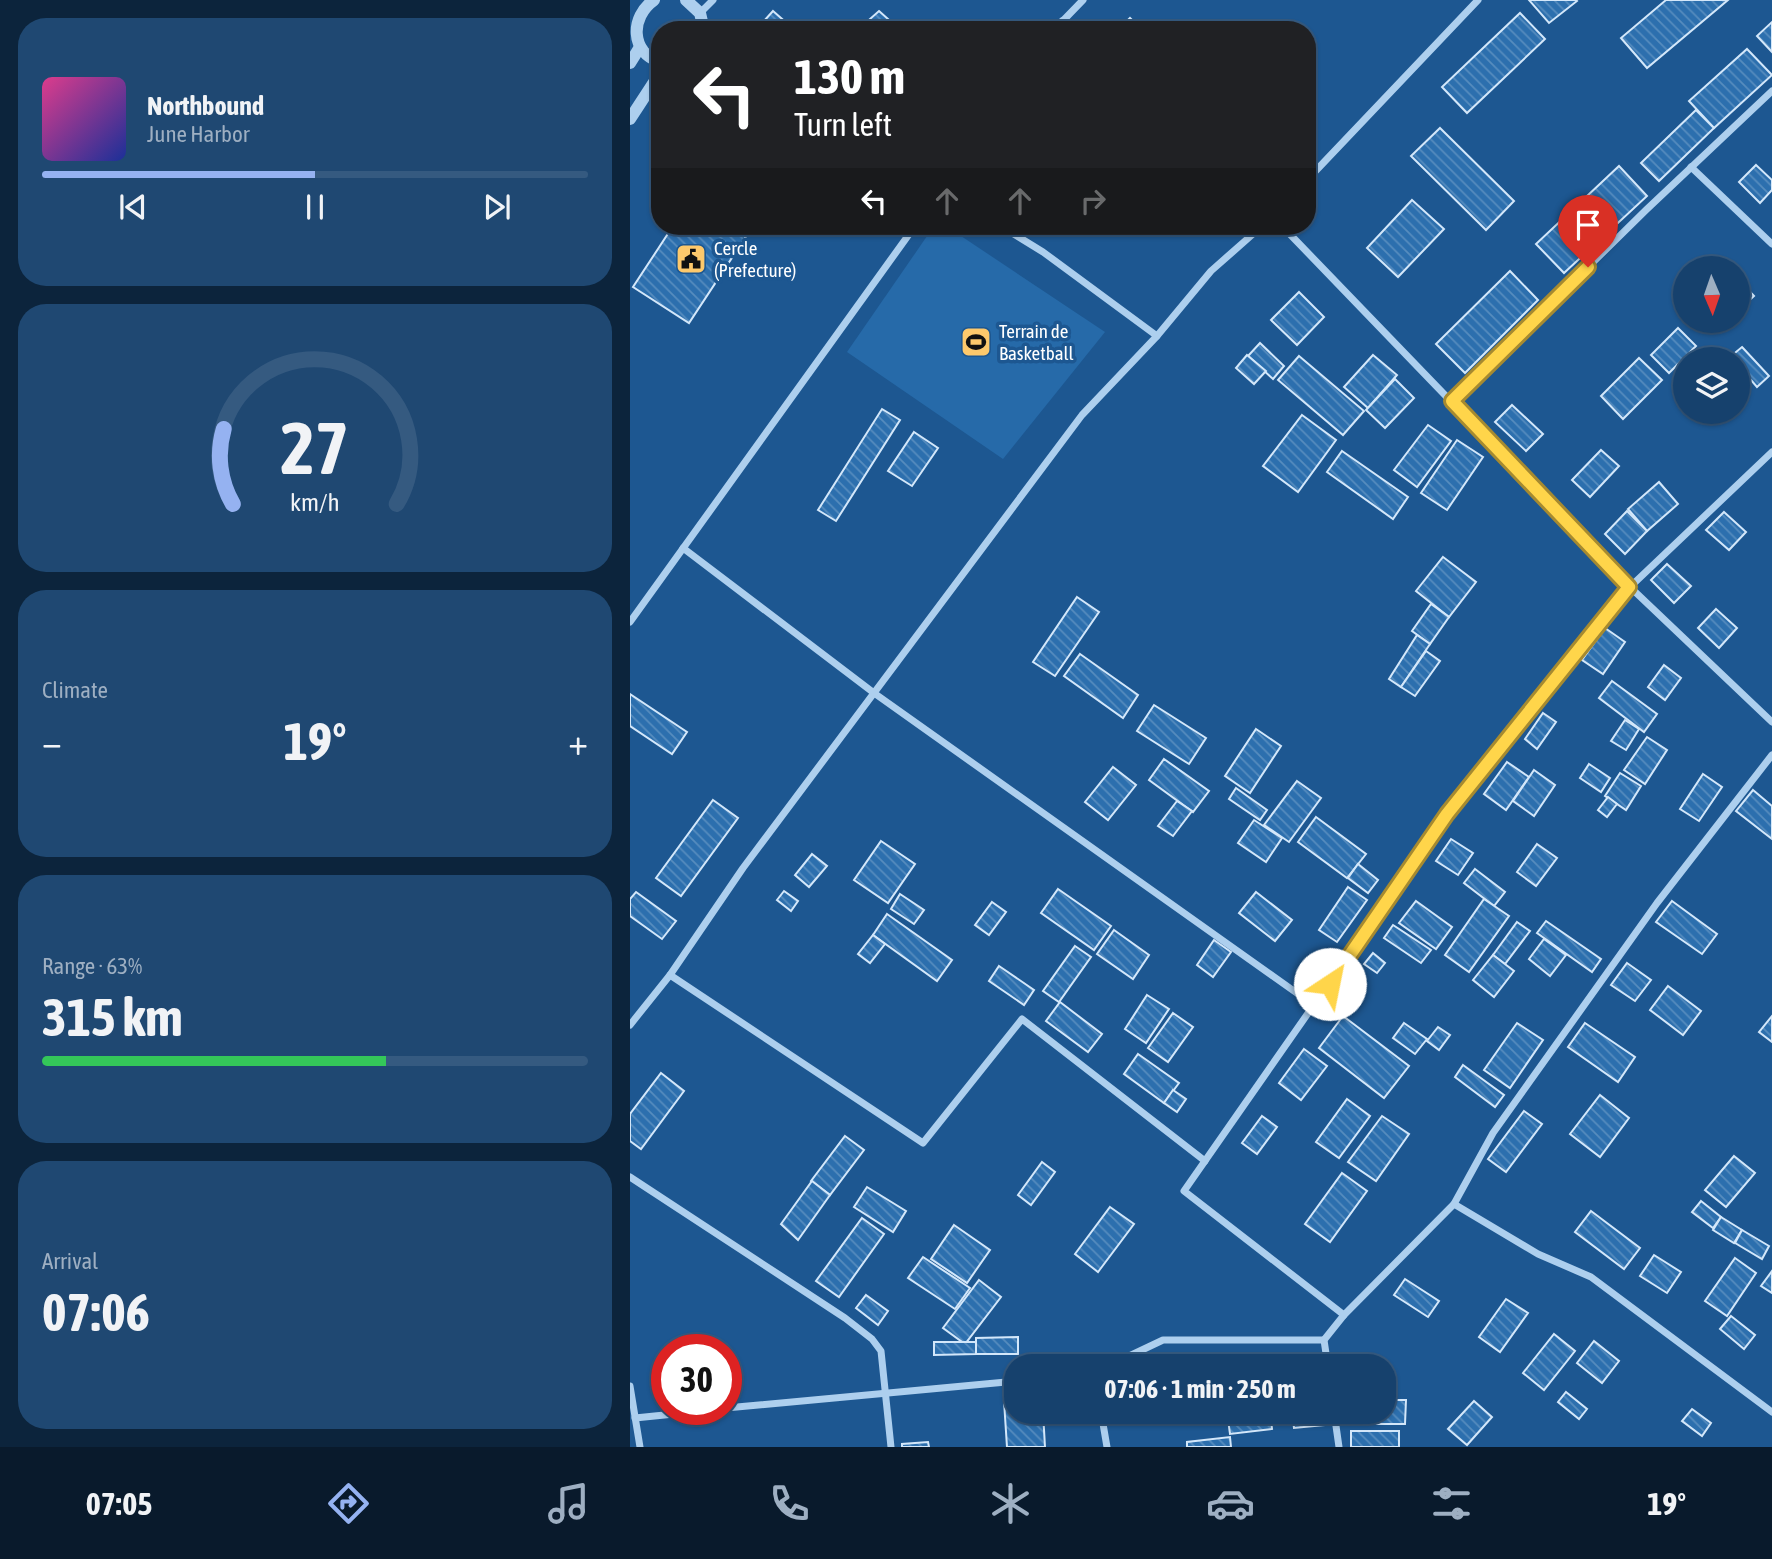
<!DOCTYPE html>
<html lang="en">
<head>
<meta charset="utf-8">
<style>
  :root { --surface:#16416d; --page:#1f4872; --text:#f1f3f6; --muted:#9eafc2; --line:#355a80; --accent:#95b2f1 }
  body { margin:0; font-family:"Asap Condensed",sans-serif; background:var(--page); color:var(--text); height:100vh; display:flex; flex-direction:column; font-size:26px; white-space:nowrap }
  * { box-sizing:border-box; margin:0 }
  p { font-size:23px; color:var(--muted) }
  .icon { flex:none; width:38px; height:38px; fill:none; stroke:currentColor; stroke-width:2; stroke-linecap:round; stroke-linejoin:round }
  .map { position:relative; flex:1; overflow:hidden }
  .drawer { display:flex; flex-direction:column; gap:18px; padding:18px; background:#0c243c; width:630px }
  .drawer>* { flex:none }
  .banner { position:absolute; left:21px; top:21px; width:665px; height:214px; border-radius:28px; box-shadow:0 2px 5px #0004,0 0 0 2px var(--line); background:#202124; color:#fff; overflow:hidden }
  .needle { width:46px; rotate:178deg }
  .fabs { position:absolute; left:1043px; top:256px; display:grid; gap:14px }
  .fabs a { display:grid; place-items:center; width:77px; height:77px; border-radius:50%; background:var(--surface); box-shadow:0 2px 5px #0004,0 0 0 2px var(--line); font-size:35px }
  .speed { position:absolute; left:21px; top:1334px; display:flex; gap:14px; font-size:35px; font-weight:700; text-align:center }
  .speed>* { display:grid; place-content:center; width:91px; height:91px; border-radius:50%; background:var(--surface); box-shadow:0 2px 5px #0004,0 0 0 2px var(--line); line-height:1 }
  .speed .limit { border:10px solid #d22; background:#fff; color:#111 }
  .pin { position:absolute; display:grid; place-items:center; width:60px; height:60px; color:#fff; margin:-72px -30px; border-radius:50% 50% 50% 0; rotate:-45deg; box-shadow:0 0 7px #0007 }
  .pin .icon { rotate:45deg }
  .me { position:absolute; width:77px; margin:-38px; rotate:34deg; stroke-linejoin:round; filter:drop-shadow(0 0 5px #0008) }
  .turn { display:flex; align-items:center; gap:24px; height:147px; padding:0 28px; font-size:32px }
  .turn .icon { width:91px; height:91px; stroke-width:2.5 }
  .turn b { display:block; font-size:49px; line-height:60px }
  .lanes { display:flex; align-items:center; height:66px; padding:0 28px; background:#0003; justify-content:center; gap:35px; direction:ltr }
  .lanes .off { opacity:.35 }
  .big { font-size:52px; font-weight:700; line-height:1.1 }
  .drawer .tile { flex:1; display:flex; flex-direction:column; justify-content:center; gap:10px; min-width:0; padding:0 24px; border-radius:28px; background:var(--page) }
  .drawer .dial { align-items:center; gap:0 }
  .dial svg { height:182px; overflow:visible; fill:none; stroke:var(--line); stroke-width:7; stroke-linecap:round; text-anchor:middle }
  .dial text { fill:var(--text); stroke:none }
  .song { display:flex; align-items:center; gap:21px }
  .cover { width:84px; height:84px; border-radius:10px; background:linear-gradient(135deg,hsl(330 70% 55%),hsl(230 70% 35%)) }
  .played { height:7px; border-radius:4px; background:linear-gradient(90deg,var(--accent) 50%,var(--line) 50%) }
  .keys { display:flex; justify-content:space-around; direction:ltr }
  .heat { display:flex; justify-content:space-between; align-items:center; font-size:38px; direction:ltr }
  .charge { height:10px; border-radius:5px; background:linear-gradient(90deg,#34c759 63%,var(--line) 0) }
  .trip { position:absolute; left:374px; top:1354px; width:392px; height:70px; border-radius:28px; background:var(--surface); box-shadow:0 2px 5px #0004,0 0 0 2px var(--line); font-weight:700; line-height:70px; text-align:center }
  .dock { display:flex; height:112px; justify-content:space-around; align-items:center; background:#091a2c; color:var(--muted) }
  .dock .icon { width:49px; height:49px }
  .dock .active { color:var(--accent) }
  .dock b { font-size:32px; color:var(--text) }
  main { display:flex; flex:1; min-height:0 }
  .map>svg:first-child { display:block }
  .garden { fill:#266aa9 }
  .building { fill:url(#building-back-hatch); stroke:#d3e7fa; stroke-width:2 }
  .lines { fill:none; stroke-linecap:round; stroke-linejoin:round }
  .minor { stroke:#adcfee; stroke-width:7 }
  .tertiary { stroke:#adcfee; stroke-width:12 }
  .route-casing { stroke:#a68a30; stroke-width:18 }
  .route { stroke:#ffd54a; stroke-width:12 }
  .labels { text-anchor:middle; stroke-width:7; stroke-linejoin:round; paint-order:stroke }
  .poi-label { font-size:19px; fill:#fff; stroke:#1d5791; text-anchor:start }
</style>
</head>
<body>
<main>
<section class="drawer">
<div class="tile">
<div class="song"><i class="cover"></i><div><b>Northbound</b><p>June Harbor</p></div></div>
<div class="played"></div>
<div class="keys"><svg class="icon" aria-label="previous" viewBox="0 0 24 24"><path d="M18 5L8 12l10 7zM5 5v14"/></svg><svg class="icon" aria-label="pause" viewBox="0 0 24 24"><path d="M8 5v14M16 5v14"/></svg><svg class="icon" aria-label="next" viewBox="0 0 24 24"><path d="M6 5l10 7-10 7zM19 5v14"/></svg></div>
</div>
<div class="tile dial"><svg viewBox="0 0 100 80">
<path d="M14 69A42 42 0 1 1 86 69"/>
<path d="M14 69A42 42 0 0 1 10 36" stroke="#95b2f1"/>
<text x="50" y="56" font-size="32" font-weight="700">27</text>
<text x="50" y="72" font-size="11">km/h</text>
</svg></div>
<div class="tile"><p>Climate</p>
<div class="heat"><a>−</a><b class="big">19°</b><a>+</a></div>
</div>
<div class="tile"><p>Range · 63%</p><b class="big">315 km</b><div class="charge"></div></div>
<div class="tile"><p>Arrival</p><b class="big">07:06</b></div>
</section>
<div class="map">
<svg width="1142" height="1447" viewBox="0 0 1142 1447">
  <defs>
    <pattern id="building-back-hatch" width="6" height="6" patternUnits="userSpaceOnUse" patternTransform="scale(1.75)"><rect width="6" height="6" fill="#2c6fae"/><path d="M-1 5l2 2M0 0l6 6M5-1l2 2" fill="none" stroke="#568cbe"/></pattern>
  </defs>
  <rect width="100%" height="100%" fill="#1d5791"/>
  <polygon class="garden" points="304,226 316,226 475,332 373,459 217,352"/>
  <g class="building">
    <polygon points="899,0 946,0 947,1 919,23"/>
    <polygon points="1036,0 1098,0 1017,68 991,38"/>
    <polygon points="143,11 160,26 157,30 144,30 134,21"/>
    <polygon points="249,11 258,19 249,28 240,19"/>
    <polygon points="890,13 915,39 837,113 812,87"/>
    <polygon points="500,18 512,30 488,30"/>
    <polygon points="268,21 281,30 262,29"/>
    <polygon points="1142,22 1142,52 1127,36"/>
    <polygon points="1117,49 1142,75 1084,128 1059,101"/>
    <polygon points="1066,110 1084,128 1029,181 1011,163"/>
    <polygon points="810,128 884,201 856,230 781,156"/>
    <polygon points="1126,165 1142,180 1142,190 1130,203 1109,182"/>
    <polygon points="989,166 1017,196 934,273 906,244"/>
    <polygon points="782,200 814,229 768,277 737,248"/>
    <polygon points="43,226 109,226 119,232 59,323 3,287"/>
    <polygon points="880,271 908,300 835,373 806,344"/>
    <polygon points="1108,279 1124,296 1108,311"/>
    <polygon points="669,292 694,317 667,345 641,320"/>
    <polygon points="1048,328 1066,346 1039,373 1021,355"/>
    <polygon points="630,343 654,366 643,379 618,356"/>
    <polygon points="1112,347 1139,376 1127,387 1108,365 1108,359 1100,357"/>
    <polygon points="617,355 636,371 624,384 606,368"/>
    <polygon points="743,355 767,375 738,408 714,387"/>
    <polygon points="669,356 734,411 713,435 648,380"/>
    <polygon points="1009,358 1032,380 993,419 971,396"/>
    <polygon points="765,379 784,398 755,428 736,410"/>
    <polygon points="882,405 913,434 896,451 865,422"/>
    <polygon points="252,409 270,420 206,521 188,510"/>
    <polygon points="672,415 706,440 668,492 633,466"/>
    <polygon points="798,425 821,441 787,487 764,470"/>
    <polygon points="284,432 308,448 282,486 258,471"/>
    <polygon points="827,440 853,457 817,510 791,493"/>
    <polygon points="971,450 989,466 960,497 942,480"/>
    <polygon points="712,451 778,497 763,519 697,472"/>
    <polygon points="1029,482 1048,504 1017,531 998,509"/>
    <polygon points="997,511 1017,531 995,554 975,534"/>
    <polygon points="1094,512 1116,532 1099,550 1076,530"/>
    <polygon points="813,557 846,582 819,617 786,591"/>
    <polygon points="1037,564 1061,586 1044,603 1021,580"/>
    <polygon points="447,597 469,612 425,676 403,662"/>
    <polygon points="801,604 819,617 800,644 782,631"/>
    <polygon points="1086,609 1107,628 1089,648 1068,628"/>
    <polygon points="975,628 995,642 973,674 952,660"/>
    <polygon points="787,635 800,644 771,687 759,679"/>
    <polygon points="796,651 810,661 785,696 771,687"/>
    <polygon points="450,654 508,695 493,718 434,676"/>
    <polygon points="1034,665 1051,678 1035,700 1018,687"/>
    <polygon points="982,681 1027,714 1014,732 969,698"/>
    <polygon points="0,694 57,732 42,754 0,726"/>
    <polygon points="524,705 576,738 559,764 507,731"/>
    <polygon points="913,713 926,722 907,749 895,739"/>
    <polygon points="995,720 1009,729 996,750 981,741"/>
    <polygon points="626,729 651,746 620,793 595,776"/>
    <polygon points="1017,737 1037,750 1015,784 994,770"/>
    <polygon points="534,759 579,791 563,812 519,780"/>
    <polygon points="877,762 899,777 876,810 854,794"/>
    <polygon points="959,764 980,778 971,792 950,778"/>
    <polygon points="483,767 506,785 478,820 455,802"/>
    <polygon points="904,770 925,785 904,816 883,801"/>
    <polygon points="990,773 1011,786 996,810 975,796"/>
    <polygon points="1073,774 1092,787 1069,821 1050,809"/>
    <polygon points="667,781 691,798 659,842 634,825"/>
    <polygon points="606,788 637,810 630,820 599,799"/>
    <polygon points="1123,790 1142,806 1142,839 1106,811"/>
    <polygon points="978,797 987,804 977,817 968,810"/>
    <polygon points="83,800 108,818 51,896 26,878"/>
    <polygon points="547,801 562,811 543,836 528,826"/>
    <polygon points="686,817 736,854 717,878 668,842"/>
    <polygon points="624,820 652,838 636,862 608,843"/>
    <polygon points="821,839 843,853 828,875 806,861"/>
    <polygon points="251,841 285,864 258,903 224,880"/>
    <polygon points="907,844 927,858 906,886 887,872"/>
    <polygon points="182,854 197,866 179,887 165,875"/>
    <polygon points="728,864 748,880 738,893 718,878"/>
    <polygon points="845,869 875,892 864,906 834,883"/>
    <polygon points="718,887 737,900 707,942 689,930"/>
    <polygon points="428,889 481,926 464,950 411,913"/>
    <polygon points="154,891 168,901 161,911 147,900"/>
    <polygon points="6,892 46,921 32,939 0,916 0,899"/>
    <polygon points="626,892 662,920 645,941 609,913"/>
    <polygon points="270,894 294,910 284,924 261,909"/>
    <polygon points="854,899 879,916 839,972 815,955"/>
    <polygon points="786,901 822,927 806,949 769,923"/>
    <polygon points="1042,901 1087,934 1072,954 1026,922"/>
    <polygon points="362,902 376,912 359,935 345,925"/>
    <polygon points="257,914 322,960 307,981 243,935"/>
    <polygon points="916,921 971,959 962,972 907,933"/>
    <polygon points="887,922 900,931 875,964 863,955"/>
    <polygon points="763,925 801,950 791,963 754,938"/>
    <polygon points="484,930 519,955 503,979 467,954"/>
    <polygon points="243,935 255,944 240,963 228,954"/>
    <polygon points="914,939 936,955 920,976 899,959"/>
    <polygon points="584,940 601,952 583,977 567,965"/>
    <polygon points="445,946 461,957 429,1002 413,991"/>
    <polygon points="743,953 755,963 747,973 734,964"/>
    <polygon points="863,955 884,971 864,997 843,980"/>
    <polygon points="997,963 1021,980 1005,1001 981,985"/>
    <polygon points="369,966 404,990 394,1005 359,981"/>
    <polygon points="1038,986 1071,1011 1053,1035 1020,1010"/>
    <polygon points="517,995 539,1009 516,1043 495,1029"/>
    <polygon points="430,1002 472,1034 458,1052 416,1021"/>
    <polygon points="543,1013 563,1027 538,1062 518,1048"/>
    <polygon points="713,1016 779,1066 754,1098 689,1048"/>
    <polygon points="1142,1016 1142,1042 1129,1032"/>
    <polygon points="774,1023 797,1039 785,1054 763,1038"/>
    <polygon points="887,1023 913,1040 880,1088 854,1070"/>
    <polygon points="955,1023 1005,1057 988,1082 938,1047"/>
    <polygon points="808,1027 820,1035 809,1050 797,1041"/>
    <polygon points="674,1049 697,1066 671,1100 649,1083"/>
    <polygon points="508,1054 549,1083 534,1103 494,1074"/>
    <polygon points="833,1065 874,1095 865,1107 825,1077"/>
    <polygon points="31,1073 54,1091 11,1149 0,1141 0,1114"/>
    <polygon points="543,1090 556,1099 547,1112 534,1103"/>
    <polygon points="970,1095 999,1118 970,1157 940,1134"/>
    <polygon points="717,1099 740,1116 709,1158 686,1142"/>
    <polygon points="894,1111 912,1124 876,1172 858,1159"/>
    <polygon points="632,1116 647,1127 627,1154 612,1143"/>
    <polygon points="752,1116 779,1134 746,1181 718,1162"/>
    <polygon points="215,1136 234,1150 200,1195 181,1181"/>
    <polygon points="1104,1156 1125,1173 1096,1207 1075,1190"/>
    <polygon points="412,1162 425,1172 401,1205 388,1195"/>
    <polygon points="712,1173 737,1191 700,1242 675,1224"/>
    <polygon points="182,1181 200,1195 168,1240 151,1224"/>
    <polygon points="237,1187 276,1211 263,1232 224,1207"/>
    <polygon points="1071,1201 1091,1217 1083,1228 1062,1212"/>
    <polygon points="480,1207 504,1224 468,1272 445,1254"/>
    <polygon points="961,1211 1010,1248 994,1269 945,1232"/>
    <polygon points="1091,1217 1112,1230 1104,1243 1083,1230"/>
    <polygon points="232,1218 254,1234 209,1297 186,1281"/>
    <polygon points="324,1225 360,1250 337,1283 301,1259"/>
    <polygon points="1112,1230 1139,1246 1132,1259 1105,1243"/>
    <polygon points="1024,1255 1051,1272 1037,1293 1010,1276"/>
    <polygon points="293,1257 340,1288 325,1309 278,1278"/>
    <polygon points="1105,1258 1126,1273 1097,1316 1075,1301"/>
    <polygon points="1142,1271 1142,1293 1131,1286"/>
    <polygon points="775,1279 809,1301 798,1317 764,1295"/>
    <polygon points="349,1280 371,1297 335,1344 313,1328"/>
    <polygon points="236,1295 258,1311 248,1325 226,1308"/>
    <polygon points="876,1299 898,1313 870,1352 849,1337"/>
    <polygon points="1101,1316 1125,1335 1114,1349 1090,1329"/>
    <polygon points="924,1334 945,1351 914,1390 893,1373"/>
    <polygon points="388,1337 388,1354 346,1354 346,1338"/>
    <polygon points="964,1341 989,1361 972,1383 947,1363"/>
    <polygon points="304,1342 346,1342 346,1354 304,1355"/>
    <polygon points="936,1392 957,1409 949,1419 928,1402"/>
    <polygon points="387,1400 387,1412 413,1412 415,1447 377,1447 374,1401"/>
    <polygon points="754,1400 776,1400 775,1424 720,1424 720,1412 754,1412"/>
    <polygon points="844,1401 862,1417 837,1445 818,1429"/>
    <polygon points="1062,1409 1081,1423 1072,1436 1052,1421"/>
    <polygon points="597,1412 640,1412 642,1429 600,1434"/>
    <polygon points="662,1412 692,1412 694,1425 664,1428"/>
    <rect x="721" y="1431" width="48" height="16"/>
    <polygon points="600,1437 601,1447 557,1447 557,1442"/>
    <polygon points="298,1442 299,1447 272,1447 272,1444"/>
  </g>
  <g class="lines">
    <g class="minor">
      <polyline points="70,13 83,0"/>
      <polyline points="432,21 441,30"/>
      <polyline points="424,30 453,0"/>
      <polyline points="1061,167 1142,244"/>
      <polyline points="677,180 848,0"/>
      <polyline points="371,226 413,252 527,336"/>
      <polyline points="652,226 1000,587 1142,722"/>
      <polyline points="822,401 1016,210 1142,91"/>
      <polyline points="53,548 244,693 685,1006"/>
      <polyline points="0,622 285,226"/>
      <polyline points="40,975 293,1143 392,1019 575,1161"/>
      <polyline points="0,1025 40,975 113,868 452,415 527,336 581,271 632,226"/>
      <polyline points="0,1177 215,1318 242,1339 251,1351 261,1447"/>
      <polyline points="824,1204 908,1254 961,1277 1142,1412"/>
      <polyline points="714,1315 554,1191 817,814 1000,587 1142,452"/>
      <polyline points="476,1367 533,1340 694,1340"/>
      <polyline points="698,1367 694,1340 714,1315 824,1204 863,1133 1027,903 1142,755"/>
      <polyline points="0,1386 10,1447"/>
      <polyline points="96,1408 387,1381"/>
      <polyline points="471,1412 477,1447"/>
      <polyline points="704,1412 709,1447"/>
      <polyline points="5,1418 93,1409"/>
    </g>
    <g class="tertiary">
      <path d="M 24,0 C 0,17 0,52 30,62"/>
      <polyline points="56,0 70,13 74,30"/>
      <polyline points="0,63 10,47"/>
      <polyline points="0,119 30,73"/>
    </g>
  </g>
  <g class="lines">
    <g class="route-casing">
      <polyline id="route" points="700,984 817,814 999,587 822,401 958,267"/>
    </g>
    <use href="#route" class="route"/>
  </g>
  <defs>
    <g id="civic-square" transform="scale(1.575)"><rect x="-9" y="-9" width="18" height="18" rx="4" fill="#fdc96c" stroke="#1d5791"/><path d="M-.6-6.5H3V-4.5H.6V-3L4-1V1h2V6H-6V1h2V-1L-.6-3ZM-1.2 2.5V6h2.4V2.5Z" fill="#111"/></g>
    <g id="stadium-square" transform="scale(1.575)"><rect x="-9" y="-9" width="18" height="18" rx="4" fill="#fdc96c" stroke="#1d5791"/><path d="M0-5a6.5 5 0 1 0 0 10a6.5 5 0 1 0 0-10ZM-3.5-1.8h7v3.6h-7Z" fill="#111"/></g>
  </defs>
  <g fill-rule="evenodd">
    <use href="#civic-square" x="61" y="259"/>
    <use href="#stadium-square" x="346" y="342"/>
  </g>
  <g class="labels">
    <g class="poi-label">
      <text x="84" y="255">Cercle<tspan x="84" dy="22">(Prefecture)</tspan></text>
      <text x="369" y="338">Terrain de<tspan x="369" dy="22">Basketball</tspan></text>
    </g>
  </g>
</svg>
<div class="fabs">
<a><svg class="needle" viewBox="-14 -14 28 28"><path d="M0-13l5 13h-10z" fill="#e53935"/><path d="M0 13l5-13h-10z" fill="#9eafc2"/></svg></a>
<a><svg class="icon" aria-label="layers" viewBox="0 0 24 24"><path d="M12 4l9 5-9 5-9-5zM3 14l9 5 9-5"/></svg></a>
</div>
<div class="speed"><div class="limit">30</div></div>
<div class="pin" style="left:958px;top:267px;background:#d93025"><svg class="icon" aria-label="arrive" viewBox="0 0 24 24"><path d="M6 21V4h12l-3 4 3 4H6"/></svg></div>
<svg class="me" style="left:700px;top:984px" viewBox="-20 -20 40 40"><circle r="19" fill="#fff"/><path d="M0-13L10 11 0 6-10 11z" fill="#ffd54a"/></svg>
<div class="trip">07:06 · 1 min · 250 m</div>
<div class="banner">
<div class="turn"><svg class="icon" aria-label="left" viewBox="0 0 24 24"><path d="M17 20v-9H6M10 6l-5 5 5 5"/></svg><div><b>130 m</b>Turn left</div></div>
<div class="lanes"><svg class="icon" aria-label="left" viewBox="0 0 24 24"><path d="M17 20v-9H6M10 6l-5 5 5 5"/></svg><svg class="icon off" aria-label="ahead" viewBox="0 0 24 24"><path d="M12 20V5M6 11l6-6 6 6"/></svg><svg class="icon off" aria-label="ahead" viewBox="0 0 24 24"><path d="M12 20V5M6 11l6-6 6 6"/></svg><svg class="icon off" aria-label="right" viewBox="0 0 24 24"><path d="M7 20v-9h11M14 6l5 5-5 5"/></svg></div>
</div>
</div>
</main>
<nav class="dock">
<b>07:05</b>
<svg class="icon active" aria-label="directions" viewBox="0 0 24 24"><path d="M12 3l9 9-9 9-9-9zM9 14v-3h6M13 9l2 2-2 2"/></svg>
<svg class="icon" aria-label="music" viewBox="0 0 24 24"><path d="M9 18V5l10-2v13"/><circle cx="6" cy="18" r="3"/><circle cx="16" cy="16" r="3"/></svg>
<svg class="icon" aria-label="phone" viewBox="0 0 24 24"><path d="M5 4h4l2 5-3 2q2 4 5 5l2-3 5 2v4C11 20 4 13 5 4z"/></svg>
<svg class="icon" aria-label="climate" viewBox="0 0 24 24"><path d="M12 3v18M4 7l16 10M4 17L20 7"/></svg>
<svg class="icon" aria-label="car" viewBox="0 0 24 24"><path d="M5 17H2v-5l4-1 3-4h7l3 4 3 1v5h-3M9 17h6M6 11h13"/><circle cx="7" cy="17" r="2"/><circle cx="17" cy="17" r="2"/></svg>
<svg class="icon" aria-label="filters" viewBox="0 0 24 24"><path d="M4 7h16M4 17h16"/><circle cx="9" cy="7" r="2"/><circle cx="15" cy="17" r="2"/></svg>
<b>19°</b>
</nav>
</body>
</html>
